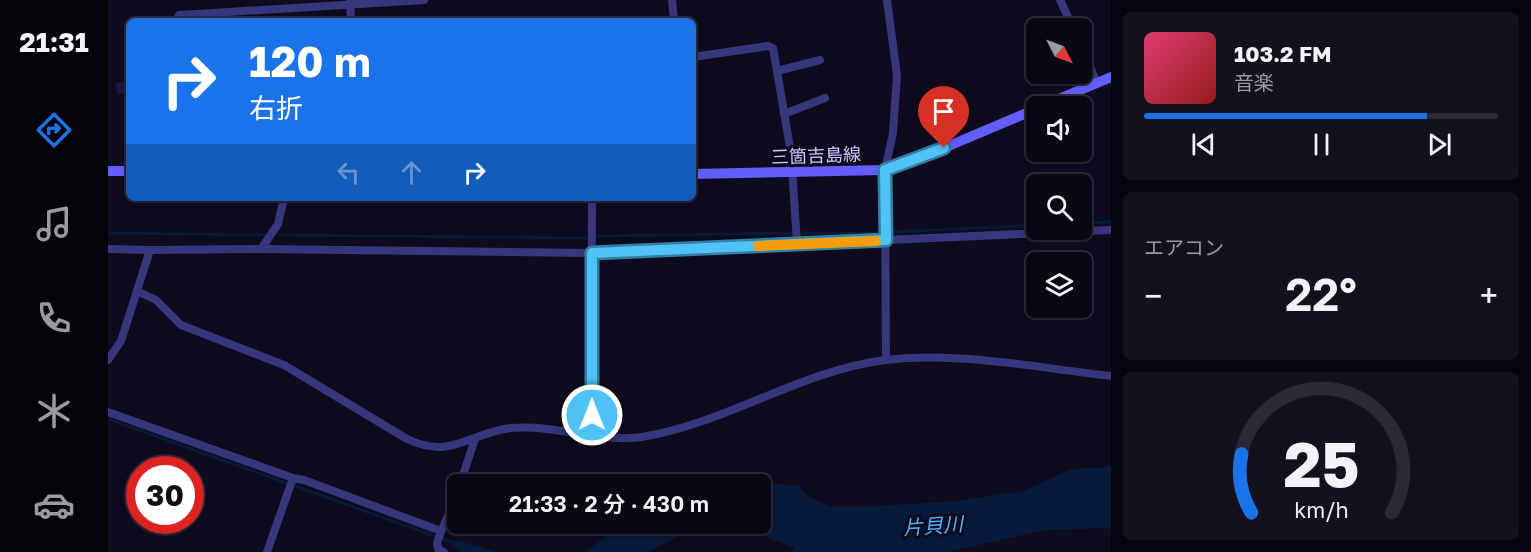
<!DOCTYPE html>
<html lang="ja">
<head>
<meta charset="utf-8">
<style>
  :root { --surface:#0b0816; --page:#14111f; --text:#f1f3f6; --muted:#9a9aa1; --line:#2b2935; --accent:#1a73e8 }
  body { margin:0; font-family:"Golos Text","Noto Sans JP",sans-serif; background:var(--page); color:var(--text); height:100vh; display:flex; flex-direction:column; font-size:22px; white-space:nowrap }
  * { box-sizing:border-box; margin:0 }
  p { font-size:20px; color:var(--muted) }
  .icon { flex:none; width:33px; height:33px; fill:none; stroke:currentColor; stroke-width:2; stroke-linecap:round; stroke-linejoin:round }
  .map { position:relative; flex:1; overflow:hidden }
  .panel { display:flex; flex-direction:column; gap:12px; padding:12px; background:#06040c; width:420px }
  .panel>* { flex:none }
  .hud { position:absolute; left:18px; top:18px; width:570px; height:183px; border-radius:9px; box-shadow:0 2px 4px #0004,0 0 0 2px var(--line); background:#1a73e8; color:#fff; overflow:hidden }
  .needle { width:39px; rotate:132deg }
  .controls { position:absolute; left:918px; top:18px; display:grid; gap:12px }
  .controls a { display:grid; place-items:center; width:66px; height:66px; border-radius:9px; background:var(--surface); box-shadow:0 2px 4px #0004,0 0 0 2px var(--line); font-size:30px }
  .speed { position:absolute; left:18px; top:456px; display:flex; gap:12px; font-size:30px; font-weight:700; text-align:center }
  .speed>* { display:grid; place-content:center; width:78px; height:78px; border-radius:50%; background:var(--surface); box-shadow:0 2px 4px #0004,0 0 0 2px var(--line); line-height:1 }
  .speed .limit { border:9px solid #d22; background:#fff; color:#111 }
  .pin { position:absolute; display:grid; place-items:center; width:51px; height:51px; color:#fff; margin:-62px -26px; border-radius:50% 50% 50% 0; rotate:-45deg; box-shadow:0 0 6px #0007 }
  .pin .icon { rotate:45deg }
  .me { position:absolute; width:66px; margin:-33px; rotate:0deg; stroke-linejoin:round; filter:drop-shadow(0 0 4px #0008) }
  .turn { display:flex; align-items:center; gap:21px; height:126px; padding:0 24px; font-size:27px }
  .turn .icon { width:78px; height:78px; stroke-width:2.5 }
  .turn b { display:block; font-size:42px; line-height:51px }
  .lanes { display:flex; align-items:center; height:57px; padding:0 24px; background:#0003; justify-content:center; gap:30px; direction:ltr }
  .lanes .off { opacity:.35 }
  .big { font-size:45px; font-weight:600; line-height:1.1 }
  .panel .card { flex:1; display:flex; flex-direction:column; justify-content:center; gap:9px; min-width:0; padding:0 21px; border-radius:9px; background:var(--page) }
  .panel .dial { align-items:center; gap:0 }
  .dial svg { height:156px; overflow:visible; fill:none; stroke:var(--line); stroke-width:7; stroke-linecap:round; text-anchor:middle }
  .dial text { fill:var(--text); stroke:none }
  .song { display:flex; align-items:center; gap:18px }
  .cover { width:72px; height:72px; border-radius:9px; background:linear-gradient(135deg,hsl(340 70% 55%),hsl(0 70% 35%)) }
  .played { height:6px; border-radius:3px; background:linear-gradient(90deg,var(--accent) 80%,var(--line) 80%) }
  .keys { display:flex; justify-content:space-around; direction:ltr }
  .heat { display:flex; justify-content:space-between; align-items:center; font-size:33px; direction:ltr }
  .trip { position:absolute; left:339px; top:474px; width:324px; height:60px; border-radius:9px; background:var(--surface); box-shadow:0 2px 4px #0004,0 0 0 2px var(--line); font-weight:600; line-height:60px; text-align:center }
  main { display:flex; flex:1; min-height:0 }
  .menu { display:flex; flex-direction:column; width:108px; justify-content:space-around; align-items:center; background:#040309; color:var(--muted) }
  .menu .icon { width:42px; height:42px }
  .menu .current { color:var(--accent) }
  .menu b { font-size:27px; color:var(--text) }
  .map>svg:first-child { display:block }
  .water { fill:#081a3a }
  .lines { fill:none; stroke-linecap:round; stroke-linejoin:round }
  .stream { stroke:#081a3a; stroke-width:3 }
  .building { fill:#1f173f }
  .street { stroke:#38367d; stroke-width:8 }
  .secondary { stroke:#635fff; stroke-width:10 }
  .route-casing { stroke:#337fa1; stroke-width:15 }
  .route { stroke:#4fc3f7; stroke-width:10 }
  .slow { stroke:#f59e0b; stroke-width:10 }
  .labels { text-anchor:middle; stroke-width:6; stroke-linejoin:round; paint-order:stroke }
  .street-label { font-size:18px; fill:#cec8ff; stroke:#0f0b1e }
  .water-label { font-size:20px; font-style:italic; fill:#56b1ff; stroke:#0f0b1e }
</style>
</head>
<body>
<main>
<nav class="menu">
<b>21:31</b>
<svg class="icon current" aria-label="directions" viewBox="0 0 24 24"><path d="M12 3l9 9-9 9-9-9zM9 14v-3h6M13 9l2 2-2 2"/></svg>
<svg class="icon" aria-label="music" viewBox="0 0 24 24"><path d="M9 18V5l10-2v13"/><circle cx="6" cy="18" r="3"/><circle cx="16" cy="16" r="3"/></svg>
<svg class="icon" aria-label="phone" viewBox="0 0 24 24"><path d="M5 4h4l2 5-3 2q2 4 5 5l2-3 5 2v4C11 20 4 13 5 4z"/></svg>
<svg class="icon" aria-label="climate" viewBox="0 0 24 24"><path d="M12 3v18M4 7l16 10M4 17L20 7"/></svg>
<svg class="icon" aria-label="car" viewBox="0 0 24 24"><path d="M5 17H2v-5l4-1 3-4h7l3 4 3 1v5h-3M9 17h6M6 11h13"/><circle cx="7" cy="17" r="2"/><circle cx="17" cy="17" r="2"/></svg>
</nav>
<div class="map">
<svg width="1003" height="552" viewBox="0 0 1003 552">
  <rect width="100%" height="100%" fill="#0f0b1e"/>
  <g class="water">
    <polygon points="1003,467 1003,528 936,530 840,552 683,552 687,548 658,537 611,531 576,533 540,552 476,552 517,524 652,524 652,484 623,484 647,481 690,486 701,497 723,507 752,507 850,501 915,491 963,469"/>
    <polygon points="347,540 390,552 353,552 342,546"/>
  </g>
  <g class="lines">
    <g class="stream">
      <polyline points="974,223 1003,222"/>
      <polyline points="786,232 928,225"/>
      <polyline points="0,233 156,235"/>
      <polyline points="696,233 770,233"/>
      <polyline points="172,235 477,238"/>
      <polyline points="490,236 683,233"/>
      <polyline points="0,419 346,543"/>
    </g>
  </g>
  <polygon class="building" points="21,80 21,92 10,95 7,84"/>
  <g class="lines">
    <g class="street">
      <polyline points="564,0 566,21"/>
      <polyline points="952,0 965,28"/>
      <polyline points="242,1 243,21"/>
      <polyline points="68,21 71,15 316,0"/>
      <polyline points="974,48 989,83"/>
      <polyline points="585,57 660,46 665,48 683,153 689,243"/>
      <polyline points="669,71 712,60"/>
      <polyline points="676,114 717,98"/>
      <polyline points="0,249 42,250"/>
      <polyline points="153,249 484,253 1003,230"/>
      <path d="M 29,291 L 48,300 L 73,325 L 176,365 L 299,439 C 344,460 361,433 403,428 C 445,424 496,443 534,437 C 619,423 692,371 777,360 C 851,351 929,368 1003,376"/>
      <polyline points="0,360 13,341 42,250 153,249 170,224 176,198"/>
      <polyline points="778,360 777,170 785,133 789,75 779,0"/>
      <polyline points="0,412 185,478"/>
      <polyline points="483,433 484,198"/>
      <polyline points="352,484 367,439"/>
      <polyline points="159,552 185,478 196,480 333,531"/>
      <polyline points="336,552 330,549 329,542 350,491"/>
    </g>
    <g class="secondary">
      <polyline points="934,106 1003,77"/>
      <polyline points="0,171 21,171"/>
      <polyline points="585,174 777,170 817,156 928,109"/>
    </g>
  </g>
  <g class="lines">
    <g class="route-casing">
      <polyline id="route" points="484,415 484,253 778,240 777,170 836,148"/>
    </g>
    <use href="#route" class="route"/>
    <polyline class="slow" points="650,246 768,241"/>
  </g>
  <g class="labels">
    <g class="street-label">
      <text transform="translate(708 156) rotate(-2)" y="6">三箇吉島線</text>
    </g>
    <g class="water-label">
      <text transform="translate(825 526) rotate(-4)" y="7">片貝川</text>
    </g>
  </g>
</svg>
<div class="controls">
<a><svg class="needle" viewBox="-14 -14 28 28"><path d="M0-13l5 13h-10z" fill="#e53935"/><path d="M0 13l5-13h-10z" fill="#9a9aa1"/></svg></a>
<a><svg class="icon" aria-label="sound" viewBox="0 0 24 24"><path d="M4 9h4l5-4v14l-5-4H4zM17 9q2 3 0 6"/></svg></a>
<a><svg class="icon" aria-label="search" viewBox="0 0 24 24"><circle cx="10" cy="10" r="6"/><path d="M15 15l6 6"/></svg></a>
<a><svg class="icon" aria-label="layers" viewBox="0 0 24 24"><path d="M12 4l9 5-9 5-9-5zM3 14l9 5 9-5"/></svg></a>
</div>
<div class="speed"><div class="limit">30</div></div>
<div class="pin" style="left:836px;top:148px;background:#d93025"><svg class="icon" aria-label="arrive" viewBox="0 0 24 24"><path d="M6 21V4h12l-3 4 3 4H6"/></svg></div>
<svg class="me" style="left:484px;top:415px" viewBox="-20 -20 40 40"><circle r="17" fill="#4fc3f7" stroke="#fff" stroke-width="3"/><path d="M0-11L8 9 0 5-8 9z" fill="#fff"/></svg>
<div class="trip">21:33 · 2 分 · 430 m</div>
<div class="hud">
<div class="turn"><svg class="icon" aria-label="right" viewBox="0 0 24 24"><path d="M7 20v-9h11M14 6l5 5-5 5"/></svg><div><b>120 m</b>右折</div></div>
<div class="lanes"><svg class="icon off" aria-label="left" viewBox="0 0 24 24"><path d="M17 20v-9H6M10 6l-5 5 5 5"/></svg><svg class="icon off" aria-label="ahead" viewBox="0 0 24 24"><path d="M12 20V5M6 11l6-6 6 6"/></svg><svg class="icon" aria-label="right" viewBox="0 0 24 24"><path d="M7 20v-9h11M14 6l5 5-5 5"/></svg></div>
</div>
</div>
<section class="panel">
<div class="card">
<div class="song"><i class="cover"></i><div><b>103.2 FM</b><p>音楽</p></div></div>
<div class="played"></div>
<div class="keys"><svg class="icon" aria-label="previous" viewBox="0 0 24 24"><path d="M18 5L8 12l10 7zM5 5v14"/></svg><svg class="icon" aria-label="pause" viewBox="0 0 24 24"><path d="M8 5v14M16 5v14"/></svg><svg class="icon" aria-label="next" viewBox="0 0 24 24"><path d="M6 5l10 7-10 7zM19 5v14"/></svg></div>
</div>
<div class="card"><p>エアコン</p>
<div class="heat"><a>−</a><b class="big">22°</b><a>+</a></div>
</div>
<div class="card dial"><svg viewBox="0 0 100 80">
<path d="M14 69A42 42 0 1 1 86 69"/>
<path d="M14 69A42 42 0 0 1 9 39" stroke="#1a73e8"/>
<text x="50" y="56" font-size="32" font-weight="700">25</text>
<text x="50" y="72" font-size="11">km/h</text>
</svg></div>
</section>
</main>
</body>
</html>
